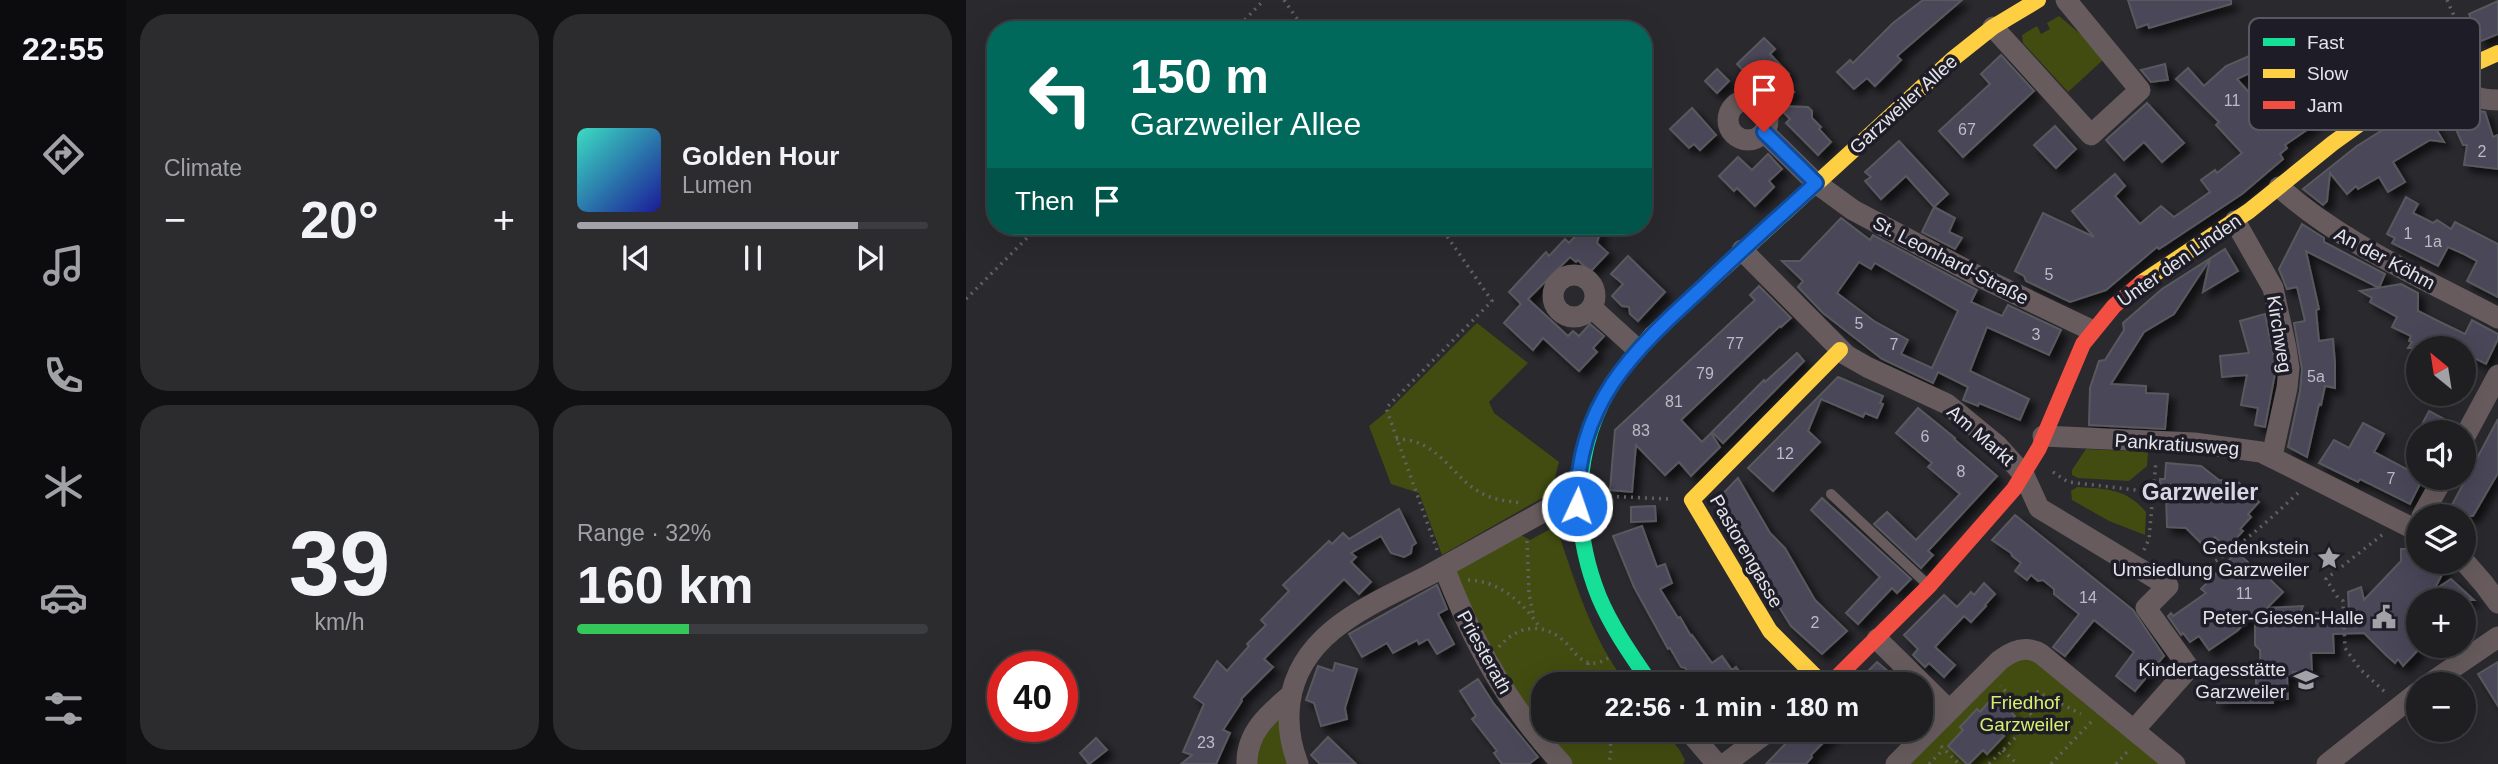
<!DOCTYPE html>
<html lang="en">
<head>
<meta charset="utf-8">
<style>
  :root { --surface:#1f1f22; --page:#2c2c2f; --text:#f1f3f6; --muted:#a1a2a5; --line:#3c3d40; --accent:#a2a2a8 }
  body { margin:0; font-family:Helvetica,sans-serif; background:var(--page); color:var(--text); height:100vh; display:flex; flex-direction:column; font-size:26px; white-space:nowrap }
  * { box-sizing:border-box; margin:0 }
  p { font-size:23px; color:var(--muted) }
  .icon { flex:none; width:38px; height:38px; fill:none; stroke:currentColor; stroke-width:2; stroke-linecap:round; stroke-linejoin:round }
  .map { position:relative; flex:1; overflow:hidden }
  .details { display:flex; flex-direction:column; gap:14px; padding:14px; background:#111113; width:840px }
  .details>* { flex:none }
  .hud { position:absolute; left:21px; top:21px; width:665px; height:214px; border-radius:28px; box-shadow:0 7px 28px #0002,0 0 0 2px var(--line); background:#00695c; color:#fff; overflow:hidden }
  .needle { width:46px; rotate:330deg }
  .fabs { position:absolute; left:1440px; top:336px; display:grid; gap:14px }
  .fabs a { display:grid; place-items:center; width:70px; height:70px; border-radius:50%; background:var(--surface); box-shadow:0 7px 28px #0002,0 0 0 2px var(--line); font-size:35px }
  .speed { position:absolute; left:21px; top:651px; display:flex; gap:14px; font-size:35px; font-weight:700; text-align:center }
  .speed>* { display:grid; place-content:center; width:91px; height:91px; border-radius:50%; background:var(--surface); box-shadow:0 7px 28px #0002,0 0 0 2px var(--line); line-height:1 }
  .speed .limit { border:10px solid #d22; background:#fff; color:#111 }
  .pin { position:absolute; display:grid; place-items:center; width:60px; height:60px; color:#fff; margin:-72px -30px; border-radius:50% 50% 50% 0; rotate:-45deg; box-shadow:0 0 7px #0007 }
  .pin .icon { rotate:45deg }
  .me { position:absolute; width:77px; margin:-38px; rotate:3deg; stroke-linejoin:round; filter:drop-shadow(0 0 5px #0008) }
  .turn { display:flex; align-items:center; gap:24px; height:147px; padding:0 28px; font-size:32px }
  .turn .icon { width:91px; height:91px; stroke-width:2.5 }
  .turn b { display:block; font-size:49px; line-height:60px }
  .then { display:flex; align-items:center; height:66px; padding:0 28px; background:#0003; gap:14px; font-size:26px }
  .big { font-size:52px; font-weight:800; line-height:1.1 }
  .details .card { flex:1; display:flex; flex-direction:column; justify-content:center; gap:10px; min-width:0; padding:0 24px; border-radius:28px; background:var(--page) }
  .details .dial { align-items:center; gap:0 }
  .dial b { font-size:91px; line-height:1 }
  .song { display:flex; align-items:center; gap:21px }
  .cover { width:84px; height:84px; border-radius:10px; background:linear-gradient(135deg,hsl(170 70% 55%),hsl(240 70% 35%)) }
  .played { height:7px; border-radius:4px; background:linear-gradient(90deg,var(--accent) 80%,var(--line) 80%) }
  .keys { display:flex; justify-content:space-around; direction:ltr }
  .heat { display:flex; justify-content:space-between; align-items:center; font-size:38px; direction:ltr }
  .charge { height:10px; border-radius:5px; background:linear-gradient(90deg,#34c759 32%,var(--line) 0) }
  .details .tiles { flex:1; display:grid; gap:14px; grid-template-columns:repeat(2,1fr) }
  .trip { position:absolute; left:565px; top:672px; width:402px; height:70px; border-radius:28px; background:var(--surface); box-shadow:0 7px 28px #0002,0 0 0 2px var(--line); font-weight:800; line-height:70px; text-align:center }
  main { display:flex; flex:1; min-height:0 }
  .tabs { display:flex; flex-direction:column; width:126px; justify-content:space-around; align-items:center; background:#0c0c0e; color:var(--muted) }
  .tabs .icon { width:49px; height:49px }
  .tabs .selected { color:var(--accent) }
  .tabs b { font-size:32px; color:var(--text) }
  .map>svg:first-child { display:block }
  .green { fill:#424c10 }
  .building { fill:#494758; stroke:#59595e; stroke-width:2; fill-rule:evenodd; filter:url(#shadow) }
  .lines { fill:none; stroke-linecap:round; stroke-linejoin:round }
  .path { stroke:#665f61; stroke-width:3.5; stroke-dasharray:2 5; stroke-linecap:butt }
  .lane { stroke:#675b5d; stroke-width:10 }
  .street { stroke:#675b5d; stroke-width:21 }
  .fast { stroke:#16e098; stroke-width:16 }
  .slow { stroke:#ffcf43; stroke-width:16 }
  .jam { stroke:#f24e42; stroke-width:16 }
  .route-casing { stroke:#114b97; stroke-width:18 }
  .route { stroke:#1a73e8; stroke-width:12 }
  .labels { text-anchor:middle; stroke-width:7; stroke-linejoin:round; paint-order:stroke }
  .number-label { font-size:16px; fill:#bcbcc6 }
  .street-label { font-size:19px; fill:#e3e3ea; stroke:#1e1d27 }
  .poi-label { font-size:19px; fill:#e3e3ea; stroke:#1e1d27; text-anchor:end }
  .park-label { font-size:19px; fill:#d6ef6e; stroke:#1e1d27 }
  .quarter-label { font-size:23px; font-weight:bold; fill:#d8d7e5; stroke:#1e1d27 }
  .key { fill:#1e1d27; stroke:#595862; stroke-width:2 }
  .key-label { font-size:19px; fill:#e3e3ea }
</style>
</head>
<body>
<main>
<nav class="tabs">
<b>22:55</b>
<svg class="icon selected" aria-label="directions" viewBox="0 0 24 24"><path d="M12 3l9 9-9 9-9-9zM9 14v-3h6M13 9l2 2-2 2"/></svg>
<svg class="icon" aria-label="music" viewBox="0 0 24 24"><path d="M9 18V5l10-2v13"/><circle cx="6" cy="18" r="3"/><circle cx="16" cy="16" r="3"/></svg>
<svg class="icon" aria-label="phone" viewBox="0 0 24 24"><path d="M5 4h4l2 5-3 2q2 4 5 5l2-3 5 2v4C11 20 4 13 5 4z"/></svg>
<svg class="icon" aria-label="climate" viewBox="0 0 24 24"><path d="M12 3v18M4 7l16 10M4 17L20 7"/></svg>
<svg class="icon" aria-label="car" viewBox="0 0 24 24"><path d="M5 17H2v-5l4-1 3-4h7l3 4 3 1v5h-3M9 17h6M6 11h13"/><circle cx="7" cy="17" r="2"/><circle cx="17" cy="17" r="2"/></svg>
<svg class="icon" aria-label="filters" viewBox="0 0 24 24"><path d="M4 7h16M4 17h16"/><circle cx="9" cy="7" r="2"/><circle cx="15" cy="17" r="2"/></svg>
</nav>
<section class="details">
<div class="tiles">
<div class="card"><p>Climate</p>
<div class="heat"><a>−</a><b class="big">20°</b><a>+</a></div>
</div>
<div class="card">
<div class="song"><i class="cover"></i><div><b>Golden Hour</b><p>Lumen</p></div></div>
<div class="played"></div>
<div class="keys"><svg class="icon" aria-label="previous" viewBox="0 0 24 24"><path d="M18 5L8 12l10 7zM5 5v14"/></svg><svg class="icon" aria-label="pause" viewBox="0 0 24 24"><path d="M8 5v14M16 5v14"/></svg><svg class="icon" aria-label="next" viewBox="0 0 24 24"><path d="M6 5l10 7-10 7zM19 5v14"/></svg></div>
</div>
<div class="card dial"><b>39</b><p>km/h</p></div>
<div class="card"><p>Range · 32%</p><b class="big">160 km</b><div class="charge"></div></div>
</div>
</section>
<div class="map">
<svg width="1532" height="764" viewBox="0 0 1532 764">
  <defs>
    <filter id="shadow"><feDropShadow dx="6" dy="6" stdDeviation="3.5" flood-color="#0009"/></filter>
  </defs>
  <rect width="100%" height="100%" fill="#29292e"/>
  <g class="green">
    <polygon points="1093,16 1125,43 1138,59 1102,92 1057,43 1056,35 1071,26 1075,34 1084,29 1081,23"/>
    <polygon points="511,323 562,363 523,402 528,413 593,462 585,493 476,555 453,493 425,484 403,426 424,409"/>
    <polygon points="1120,449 1182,452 1181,466 1163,481 1112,478 1106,475 1106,470"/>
    <path d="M 1111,487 C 1140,489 1160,488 1180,512 L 1179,535 L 1143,521 L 1106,500 L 1105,491 Z"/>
    <path d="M 590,526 C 609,581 625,638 661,684 L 578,684 L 578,730 L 697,730 L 713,749 L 719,760 L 717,764 L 605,764 C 552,712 515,647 489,578 L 489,569 L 553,534 L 564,540 Z"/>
    <polygon points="1060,652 1200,764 936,764 1037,662"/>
    <polygon points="313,714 323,764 289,764 292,746"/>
  </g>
  <g class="building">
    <polygon points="957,0 996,0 931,56 935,60 909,86 901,78 888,89 871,72 884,60 887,63 927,23"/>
    <polygon points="1162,0 1265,0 1265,4 1183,28 1182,24 1171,28"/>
    <polygon points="1532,1 1532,34 1515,41 1503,14"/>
    <polygon points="1427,21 1437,44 1424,51 1432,65 1352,115 1346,122 1348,125 1319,145 1321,148 1314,154 1317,159 1276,194 1193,249 1191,247 1140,290 1104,302 1060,281 1058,276 1049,271 1077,213 1128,237 1106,211 1149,174 1159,186 1149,196 1174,224 1195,206 1208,217 1244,192 1235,180 1249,170 1251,173 1276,153 1250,125 1253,122 1210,79 1222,68 1238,86 1260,66 1297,50 1303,64 1271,79 1295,106 1331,79 1338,91 1370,73 1366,67 1415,38 1411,31"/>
    <polygon points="798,38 809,49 804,54 823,74 817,80 828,92 814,106 842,107 846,111 846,118 855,127 853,129 865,142 852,155 820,123 824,119 771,64"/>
    <polygon points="1035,55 1068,91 997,157 973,131 1024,84 1015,74"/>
    <polygon points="1199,64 1202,80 1185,82 1175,70"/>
    <polygon points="751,69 763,81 751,93 739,81"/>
    <polygon points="1181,103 1218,143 1196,162 1178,142 1158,160 1140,140"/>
    <polygon points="1479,105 1519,112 1527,137 1532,135 1532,169 1498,165 1501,145 1497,145"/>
    <polygon points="726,108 750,135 734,150 728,144 723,148 704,129"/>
    <polygon points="1457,108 1478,142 1464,140 1427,162 1439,182 1422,192 1413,177 1392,189 1390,186 1381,194 1364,173 1361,201 1357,205 1337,189 1391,146 1426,124"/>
    <polygon points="1089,126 1110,149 1090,168 1068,145"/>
    <polygon points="933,141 982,194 968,207 940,176 915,199 899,181 905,177 899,172"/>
    <polygon points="802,154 816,169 803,181 808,187 789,206 771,188 768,191 753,176 772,157 786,170"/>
    <polygon points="1440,197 1452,204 1447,213 1467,223 1471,220 1485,229 1489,222 1532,244 1532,297 1501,281 1511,261 1498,254 1482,247 1472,266 1426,243 1429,238 1421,234"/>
    <polygon points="968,207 989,218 983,232 996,238 989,249 956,232"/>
    <path d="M 875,218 L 904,240 L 907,235 L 1011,290 L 1005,302 L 1036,316 L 1042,305 L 1095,330 L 1083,355 L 1021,327 L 1004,371 L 1063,399 L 1054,420 L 1013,403 L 1012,406 L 997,400 L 1002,387 L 972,372 L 967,383 L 916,359 L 857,313 L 832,287 L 837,281 L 816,261 L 834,261 ZM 893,262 L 905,269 L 909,263 L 992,311 L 966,368 L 935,354 L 942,340 L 908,321 L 871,293 Z"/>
    <polygon points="1336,224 1358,238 1358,242 1419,274 1413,288 1340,251 1353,309 1350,310 1353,341 1367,339 1369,363 1369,388 1359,386 1355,405 1353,404 1341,457 1322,447 1334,391 1336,369 1328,323 1339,321 1331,287 1321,289 1313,269"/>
    <polygon points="616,229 622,235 635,229 631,243 642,253 624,272 612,260 610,262 604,257 562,299 602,336 607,331 613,336 624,324 638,336 627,348 631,352 613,371 577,338 567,350 538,323 555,304 543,292 580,252 583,256 599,239 603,243"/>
    <polygon points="1259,249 1272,271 1237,292 1244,259 1208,314 1178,332 1145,384 1180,386 1180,393 1202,394 1199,429 1123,425 1124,388 1133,361 1139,360 1158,330 1157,323 1196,289"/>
    <polygon points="662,256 699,292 672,321 664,314 663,307 656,306 646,296 657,284 645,274"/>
    <polygon points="1435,284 1452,293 1452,311 1472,321 1499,334 1506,320 1532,334 1532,339 1520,364 1498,353 1498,348 1442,348 1446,342 1443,341 1445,336 1426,327 1431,317 1404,302 1406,298 1394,291"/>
    <polygon points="793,286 825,318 815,327 814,326 715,420 736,442 745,433 754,447 725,476 713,462 699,475 670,445 666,492 644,490 649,430 789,300 784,295"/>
    <polygon points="1299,314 1310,368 1299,427 1289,425 1292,408 1275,405 1281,375 1256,377 1254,356 1283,353 1274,321"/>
    <polygon points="831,353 838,361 757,443 746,432 798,380 799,382"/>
    <polygon points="872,377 917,396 914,403 917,404 911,418 899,413 897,417 855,399 842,431 854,442 807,491 782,468"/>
    <polygon points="952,408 989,438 988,439 1031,476 962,551 967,555 955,568 908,524 921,512 950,540 994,494 962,467 966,463 930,433"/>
    <polygon points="1463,411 1478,419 1471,432 1452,432"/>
    <polygon points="1532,419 1532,473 1507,516 1480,516"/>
    <polygon points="1397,423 1418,434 1408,452 1452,475 1452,478 1457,478 1444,504 1394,479 1392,482 1353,463 1368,440 1383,448"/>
    <polygon points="1200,463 1235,466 1253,480 1272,482 1293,502 1282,514 1285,517 1274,529 1277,531 1261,548 1249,537 1239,547 1220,528 1201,527 1200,494 1193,493 1194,479 1199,479"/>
    <polygon points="772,478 804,533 819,548 849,600 881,631 856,654 825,626 748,503"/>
    <polygon points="856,498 945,579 931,593 926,588 892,624 880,613 914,577 845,510"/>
    <polygon points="689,506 690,521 665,522 665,507"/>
    <polygon points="433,509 450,543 446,546 445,553 438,557 425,553 415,536 385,553 390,557 385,562 405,582 393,594 378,579 298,659 307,667 275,699 276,701 257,730 264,733 250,764 215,764 226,755 217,752 238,704 228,697 251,661 261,671 283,646 281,644 300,625 295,620 323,591 317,585 363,541 366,544 377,533 383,539"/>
    <polygon points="1049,515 1167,610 1198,656 1169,691 1150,676 1168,652 1128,620 1099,656 1087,647 1113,614 1088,594 1088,589 1077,580 1072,581 1065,575 1061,580 1049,571 1055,563 1046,556 1045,553 1026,540"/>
    <polygon points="676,526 691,567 699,564 706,583 694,589 712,618 714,617 725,636 726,635 746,663 756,656 766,670 770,667 782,684 731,684 719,668 715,667 704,648 702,649 668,587 647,536"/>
    <polygon points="1435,549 1452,549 1452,562 1472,562 1479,569 1468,590 1485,579 1508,600 1452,600 1452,650 1437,666 1432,659 1429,663 1420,655 1398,633 1367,634 1368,653 1345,653 1346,672 1327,672 1327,676 1321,676 1322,699 1307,699 1307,703 1251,703 1251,698 1290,687 1290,675 1295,675 1294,650 1289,645 1289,613 1271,631 1243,650 1233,636 1224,642 1217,633 1215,635 1202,616 1205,613 1207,616 1240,593 1235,589 1271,552 1287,567 1289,565 1317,592 1301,608 1337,606 1334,613 1383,612 1382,592 1395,587 1398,600 1435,561"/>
    <polygon points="1018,583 1029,594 1019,605 1020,606 1005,622 998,616 969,647 989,665 978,677 963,663 959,667 947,655 952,649 938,635 978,595 991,607 1005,592 1008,595"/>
    <polygon points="471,585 481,609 472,614 488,644 471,654 462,639 453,644 451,640 427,653 421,643 396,657 383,634"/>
    <polygon points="911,662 923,672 911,684 889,684"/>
    <polygon points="1532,662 1532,706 1512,674"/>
    <polygon points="369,663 391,669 379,708 381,719 355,726 348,703 340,700 352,666 367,671"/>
    <polygon points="512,679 528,704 572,757 563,764 536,764 528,753 531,751 506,719 510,716 494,691"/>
    <polygon points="1028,696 1049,716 1034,732 1038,736 1021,754 1017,750 1003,764 1001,764 982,746 997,730 994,727 1011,709 1014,712"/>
    <polygon points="818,730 870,730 845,755 846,757 840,764 800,764 826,737"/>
    <polygon points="362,737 390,764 354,764 345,755"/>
    <polygon points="130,738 141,750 123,764 114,753"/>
  </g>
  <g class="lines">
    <g class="path">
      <polyline points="318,0 339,30"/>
      <polyline points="1481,0 1500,43"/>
      <polyline points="269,30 298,0"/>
      <polyline points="0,299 73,226"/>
      <path d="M 430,439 C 474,439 484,477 517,494 C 528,500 542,501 555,503"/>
      <polyline points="1087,472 1102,482 1187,492"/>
      <polyline points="637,496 703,499"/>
      <polyline points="1416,535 1360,579 1372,598 1377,601 1379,648 1394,669 1420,693"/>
      <polyline points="561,541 563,594 567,613"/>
      <polyline points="471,550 420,408 526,301 474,226"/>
      <polyline points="1178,550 1183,539 1190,461"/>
      <path d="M 1219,578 C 1263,557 1298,525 1333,492"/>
      <path d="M 502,580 C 534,581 558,603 574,628"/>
      <path d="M 533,647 C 552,624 579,622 600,643 C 607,650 612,659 621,662 C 628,665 635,662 642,658"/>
      <polyline points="622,663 623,684"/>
      <polyline points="1056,706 1070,691 1115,714"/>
      <polyline points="643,730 645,749 643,764"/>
      <polyline points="975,746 993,764"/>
      <polyline points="1037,750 1051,764"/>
      <polyline points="963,764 978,749"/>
      <polyline points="1023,764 1069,718 1034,686"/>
      <polyline points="1085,764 1127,720"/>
      <polyline points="1150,764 1163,750"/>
    </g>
    <polyline class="lane" points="865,494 961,584"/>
    <g class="street">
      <polyline points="1027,27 1125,135 1174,90 1100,0"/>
      <path d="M 1480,77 C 1496,92 1509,100 1532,100"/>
      <circle cx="782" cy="120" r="20"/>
      <polyline points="798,132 850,183 887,210 1010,275 1125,330"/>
      <path d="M 1313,187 C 1377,244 1457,278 1532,318"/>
      <polyline points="1269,221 1307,288 1320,348 1323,368 1321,388 1306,456"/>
      <polyline points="776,250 880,355 901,367 981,404 1031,445 1058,475 1073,508 1202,586 1180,608 1223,668 1168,730"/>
      <circle cx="608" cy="296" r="21"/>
      <polyline points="626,308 671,349"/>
      <polyline points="1077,436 1228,443 1295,452 1452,531"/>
      <polyline points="1498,438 1532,375"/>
      <polyline points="1456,516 1477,478"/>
      <polyline points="1498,561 1518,584 1532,603"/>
      <path d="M 478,567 C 505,639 542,707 596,764"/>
      <polyline points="911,639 983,710"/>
      <polyline points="1463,684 1532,637"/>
      <polyline points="722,730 751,764"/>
      <path d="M 281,764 C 280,733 303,713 325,695"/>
      <path d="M 332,764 C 324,743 321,724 324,702 C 334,631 407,604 463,575 C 503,553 544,530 584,508 L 611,496"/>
      <polyline points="759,764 804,730"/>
      <path d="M 930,764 L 1034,660 C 1047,650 1060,645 1075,654 L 1209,764"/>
      <polyline points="1361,764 1452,692"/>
    </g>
    <path class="fast" d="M 661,364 C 607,430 602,520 633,597 C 646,628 666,656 685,684"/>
    <g class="slow">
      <polyline points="1175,283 1283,211 1367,143 1399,120 1454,88 1532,53"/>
      <polyline points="661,364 685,335 988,58 1027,27 1072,0"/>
      <polyline points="857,684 804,631 726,500 874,350"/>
    </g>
    <polyline class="jam" points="864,684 963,586 1048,489 1073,448 1117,344 1148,306 1175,283"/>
  </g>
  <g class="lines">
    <g class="route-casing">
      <path id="route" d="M 611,506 C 610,404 666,352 736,288 C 773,252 812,218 850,183 L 798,132"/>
    </g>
    <use href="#route" class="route"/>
  </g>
  <defs>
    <g id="sight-bare" transform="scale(1.89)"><path d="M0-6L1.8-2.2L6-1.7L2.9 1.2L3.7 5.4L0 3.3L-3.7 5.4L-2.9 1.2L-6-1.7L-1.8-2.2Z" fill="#a2a2a8" stroke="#1e1d27" stroke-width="2.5" paint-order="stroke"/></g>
    <g id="civic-bare" transform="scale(1.89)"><path d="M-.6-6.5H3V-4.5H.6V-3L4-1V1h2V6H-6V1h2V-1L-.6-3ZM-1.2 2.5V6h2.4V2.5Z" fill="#a2a2a8" stroke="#1e1d27" stroke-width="2.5" paint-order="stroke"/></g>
    <g id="school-bare" transform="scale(1.89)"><path d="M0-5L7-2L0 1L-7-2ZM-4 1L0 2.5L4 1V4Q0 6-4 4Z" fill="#a2a2a8" stroke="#1e1d27" stroke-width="2.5" paint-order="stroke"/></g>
  </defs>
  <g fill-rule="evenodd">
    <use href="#sight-bare" x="1363" y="558"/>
    <use href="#civic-bare" x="1418" y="617"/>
    <use href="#school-bare" x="1340" y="680"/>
  </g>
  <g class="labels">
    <g class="number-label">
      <text x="1266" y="106">11</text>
      <text x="1001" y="135">67</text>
      <text x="1516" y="157">2</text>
      <text x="1442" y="239">1</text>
      <text x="1467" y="247">1a</text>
      <text x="1083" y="280">5</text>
      <text x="893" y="329">5</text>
      <text x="1070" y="340">3</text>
      <text x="769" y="349">77</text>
      <text x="928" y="350">7</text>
      <text x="739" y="379">79</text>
      <text x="1350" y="382">5a</text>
      <text x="708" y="407">81</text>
      <text x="675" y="436">83</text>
      <text x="959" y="442">6</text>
      <text x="819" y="459">12</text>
      <text x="995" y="477">8</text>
      <text x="1425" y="484">7</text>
      <text x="1278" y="599">11</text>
      <text x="1122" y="603">14</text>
      <text x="849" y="628">2</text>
      <text x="240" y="748">23</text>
    </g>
    <g class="street-label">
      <text transform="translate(937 104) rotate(-42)" y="7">Garzweiler Allee</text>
      <text transform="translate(1419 258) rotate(28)" y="7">An der Köhm</text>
      <text transform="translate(985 260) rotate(27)" y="7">St. Leonhard-Straße</text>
      <text transform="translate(1213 260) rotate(-35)" y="7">Unter den Linden</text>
      <text transform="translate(1314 334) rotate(81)" y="7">Kirchweg</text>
      <text transform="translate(1015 435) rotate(41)" y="7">Am Markt</text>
      <text transform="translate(1211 444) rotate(4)" y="7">Pankratiusweg</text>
      <text transform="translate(781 551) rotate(60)" y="7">Pastorengasse</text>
      <text transform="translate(519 652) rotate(61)" y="7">Priesterath</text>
    </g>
    <g class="poi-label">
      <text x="1343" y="554">Gedenkstein<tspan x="1343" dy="22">Umsiedlung Garzweiler</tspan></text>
      <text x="1398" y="624">Peter-Giesen-Halle</text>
      <text x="1320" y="676">Kindertagesstätte<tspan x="1320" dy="22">Garzweiler</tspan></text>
    </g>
    <g class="park-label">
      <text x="1059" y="709">Friedhof<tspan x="1059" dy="22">Garzweiler</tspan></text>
    </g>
    <g class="quarter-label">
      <text x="1234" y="500">Garzweiler</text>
    </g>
  </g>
  <rect x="1283" y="18" width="231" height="112" rx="10" class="key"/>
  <rect x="1297" y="38" width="32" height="8" fill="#16e098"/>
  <rect x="1297" y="69" width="32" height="9" fill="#ffcf43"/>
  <rect x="1297" y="101" width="32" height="8" fill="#f24e42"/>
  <g class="key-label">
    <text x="1341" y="49">Fast</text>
    <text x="1341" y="80">Slow</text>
    <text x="1341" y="112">Jam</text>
  </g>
</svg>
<div class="fabs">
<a><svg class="needle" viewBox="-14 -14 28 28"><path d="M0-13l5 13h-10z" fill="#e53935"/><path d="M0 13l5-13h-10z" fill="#a1a2a5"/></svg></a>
<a><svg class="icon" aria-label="sound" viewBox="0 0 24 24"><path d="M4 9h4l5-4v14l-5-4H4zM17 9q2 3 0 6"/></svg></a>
<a><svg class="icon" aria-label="layers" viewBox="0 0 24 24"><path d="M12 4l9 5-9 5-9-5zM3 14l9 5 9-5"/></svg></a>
<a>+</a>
<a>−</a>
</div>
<div class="speed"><div class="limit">40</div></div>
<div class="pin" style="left:798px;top:132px;background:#d93025"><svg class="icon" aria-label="arrive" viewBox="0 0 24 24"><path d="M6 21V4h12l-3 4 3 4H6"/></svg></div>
<svg class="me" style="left:611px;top:506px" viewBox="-20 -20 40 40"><circle r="17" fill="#1a73e8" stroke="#fff" stroke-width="3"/><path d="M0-11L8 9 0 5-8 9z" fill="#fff"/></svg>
<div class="trip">22:56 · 1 min · 180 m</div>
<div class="hud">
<div class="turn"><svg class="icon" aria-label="left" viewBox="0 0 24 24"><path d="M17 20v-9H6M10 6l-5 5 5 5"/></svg><div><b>150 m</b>Garzweiler Allee</div></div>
<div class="then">Then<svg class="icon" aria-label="arrive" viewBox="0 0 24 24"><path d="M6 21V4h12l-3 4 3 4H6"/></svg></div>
</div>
</div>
</main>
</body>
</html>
